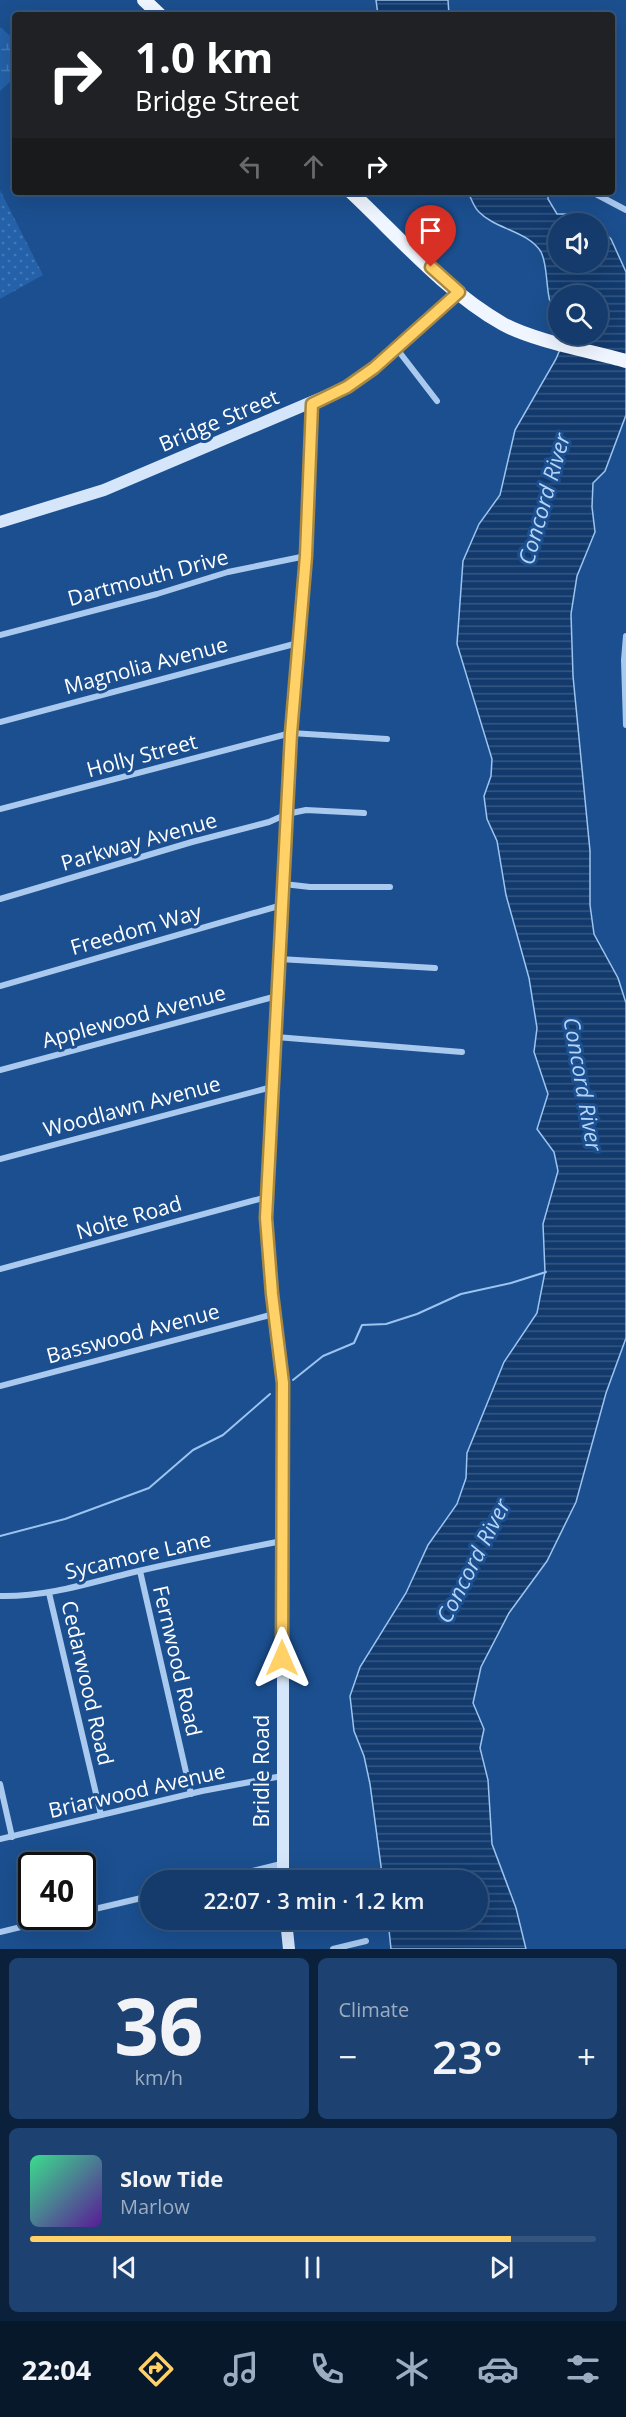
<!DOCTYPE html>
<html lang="en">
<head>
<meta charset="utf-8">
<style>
  :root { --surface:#143b6b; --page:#1d4271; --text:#f1f3f6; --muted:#9dadc1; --line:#33557e; --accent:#ffd166 }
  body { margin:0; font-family:"Open Sans",sans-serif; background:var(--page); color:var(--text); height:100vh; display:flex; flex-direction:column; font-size:22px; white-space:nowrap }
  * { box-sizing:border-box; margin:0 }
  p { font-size:20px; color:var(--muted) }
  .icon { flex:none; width:33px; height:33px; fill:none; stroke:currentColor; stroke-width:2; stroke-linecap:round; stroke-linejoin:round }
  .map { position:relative; height:1949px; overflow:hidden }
  .sheet { display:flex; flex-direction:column; gap:9px; padding:9px; background:#0b203b; flex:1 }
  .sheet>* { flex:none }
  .guide { position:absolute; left:12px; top:12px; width:603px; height:183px; border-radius:6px; box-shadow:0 6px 24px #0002,0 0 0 2px var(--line); background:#202124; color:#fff; overflow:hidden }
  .buttons { position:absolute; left:548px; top:213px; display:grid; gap:12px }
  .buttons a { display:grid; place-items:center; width:60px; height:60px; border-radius:50%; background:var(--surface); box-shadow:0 6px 24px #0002,0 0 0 2px var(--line); font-size:30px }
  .speed { position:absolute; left:18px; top:1852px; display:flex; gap:12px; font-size:30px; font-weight:700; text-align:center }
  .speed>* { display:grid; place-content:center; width:78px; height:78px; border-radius:50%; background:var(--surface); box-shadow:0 6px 24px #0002,0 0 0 2px var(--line); line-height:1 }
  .speed .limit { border:3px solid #111; border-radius:9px; background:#fff; color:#111 }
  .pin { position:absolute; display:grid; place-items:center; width:51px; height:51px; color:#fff; margin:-62px -26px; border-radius:50% 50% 50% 0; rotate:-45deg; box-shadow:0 0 6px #0007 }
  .pin .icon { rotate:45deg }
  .me { position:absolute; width:66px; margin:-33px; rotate:0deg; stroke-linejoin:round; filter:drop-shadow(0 0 4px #0008) }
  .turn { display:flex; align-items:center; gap:21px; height:126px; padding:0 24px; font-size:27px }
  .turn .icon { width:78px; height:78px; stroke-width:2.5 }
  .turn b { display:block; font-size:42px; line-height:51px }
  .lanes { display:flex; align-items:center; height:57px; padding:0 24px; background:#0003; justify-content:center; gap:30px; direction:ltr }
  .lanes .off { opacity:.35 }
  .big { font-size:45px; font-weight:600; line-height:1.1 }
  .sheet .card { flex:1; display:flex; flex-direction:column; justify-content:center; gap:9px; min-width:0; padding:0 21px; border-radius:9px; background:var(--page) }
  .sheet .dial { align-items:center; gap:0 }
  .dial b { font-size:78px; line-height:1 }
  .song { display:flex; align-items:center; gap:18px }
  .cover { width:72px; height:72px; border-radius:9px; background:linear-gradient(135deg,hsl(150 70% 55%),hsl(270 70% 35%)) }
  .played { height:6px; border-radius:3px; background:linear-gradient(90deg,var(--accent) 85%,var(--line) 85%) }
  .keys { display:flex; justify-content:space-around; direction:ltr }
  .heat { display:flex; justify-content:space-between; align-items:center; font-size:33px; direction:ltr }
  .sheet .tiles { flex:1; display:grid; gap:9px; grid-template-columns:1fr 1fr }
  .card:last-child { grid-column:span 2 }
  .trip { position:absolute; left:140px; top:1870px; width:348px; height:60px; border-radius:30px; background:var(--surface); box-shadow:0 6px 24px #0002,0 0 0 2px var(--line); font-weight:600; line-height:60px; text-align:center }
  .tab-bar { display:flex; height:96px; justify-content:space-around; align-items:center; background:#08182b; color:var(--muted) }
  .tab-bar .icon { width:42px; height:42px }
  .tab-bar .current { color:var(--accent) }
  .tab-bar b { font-size:27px; color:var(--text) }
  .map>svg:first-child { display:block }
  .wetland { fill:url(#wetland-marsh) }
  .park { fill:url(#park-dots) }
  .water { fill:url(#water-rules); stroke:#9cc4f0; stroke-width:1.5 }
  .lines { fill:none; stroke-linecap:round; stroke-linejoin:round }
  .stream { stroke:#9cc4f0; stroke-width:2 }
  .street { stroke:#a9c9ee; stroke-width:6 }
  .secondary { stroke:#d6e6fa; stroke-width:12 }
  .primary { stroke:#f0f6ff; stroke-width:14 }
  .route-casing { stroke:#a68842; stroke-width:15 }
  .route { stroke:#ffd166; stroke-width:10 }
  .labels { text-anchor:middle; stroke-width:6; stroke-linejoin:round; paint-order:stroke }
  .street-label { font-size:21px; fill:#fff; stroke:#1b4f8f }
  .water-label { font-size:22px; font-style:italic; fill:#b5d3f5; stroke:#1b4f8f }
</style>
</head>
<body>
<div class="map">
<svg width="626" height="1949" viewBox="0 0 626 1949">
  <defs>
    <pattern id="wetland-marsh" width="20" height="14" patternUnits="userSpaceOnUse" patternTransform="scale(1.5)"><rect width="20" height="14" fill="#2461a8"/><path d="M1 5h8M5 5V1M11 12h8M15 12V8" fill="none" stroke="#4579b5"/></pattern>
    <pattern id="park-dots" width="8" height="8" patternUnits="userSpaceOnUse" patternTransform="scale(1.5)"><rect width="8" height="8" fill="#2461a8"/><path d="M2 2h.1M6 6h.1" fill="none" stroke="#4579b5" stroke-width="1.8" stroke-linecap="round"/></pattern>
    <pattern id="water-rules" width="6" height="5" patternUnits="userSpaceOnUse" patternTransform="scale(1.5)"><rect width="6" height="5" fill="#123a6d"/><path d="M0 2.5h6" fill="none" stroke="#365883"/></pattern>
  </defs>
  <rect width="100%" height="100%" fill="#1b4f8f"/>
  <polygon class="wetland" points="0,27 15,40 15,77 0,91"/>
  <polygon class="park" points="0,190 43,275 0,299"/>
  <g class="water">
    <polygon points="376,0 448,0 449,15 378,15"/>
    <path d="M 468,192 L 548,192 L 548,199 L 557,214 L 578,214 L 593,223 L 558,224 L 558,262 L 597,262 L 597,226 L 611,239 L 626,272 L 626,415 L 605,471 L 593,483 L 592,507 L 595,532 L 577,576 L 571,614 L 573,676 L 590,851 L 590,905 L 594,934 L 618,978 L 626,1003 L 626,1338 L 606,1393 L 576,1502 L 547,1561 L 509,1613 L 481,1667 L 473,1703 L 484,1729 L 480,1748 L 488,1780 L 492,1844 L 516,1908 L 526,1949 L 391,1949 L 388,1920 L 477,1920 L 477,1881 L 383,1881 L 370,1784 L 364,1756 L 354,1731 L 350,1696 L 360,1667 L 406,1593 L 428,1545 L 457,1504 L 466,1478 L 467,1453 L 504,1362 L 537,1313 L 545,1272 L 543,1224 L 558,1171 L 554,1152 L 537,1129 L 548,1094 L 534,1052 L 537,1028 L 529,978 L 506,895 L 497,841 L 487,819 L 484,796 L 491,776 L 492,759 L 457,644 L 463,561 L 479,524 L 500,495 L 515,430 L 556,359 L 566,335 L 597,334 L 597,296 L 558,296 L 558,319 C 543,300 550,269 541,252 C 528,231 495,229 479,212 C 474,208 471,198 468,192 Z"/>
  </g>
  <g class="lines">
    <g class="stream">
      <polyline points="293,1380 323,1356 354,1343 362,1325 386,1324 417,1314 461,1294 511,1283 546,1272"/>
      <polyline points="0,1536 65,1519 149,1488 193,1450 223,1435 270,1394"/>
    </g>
    <g class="street">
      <polyline points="592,192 626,210"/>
      <polyline points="397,349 437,401"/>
      <polyline points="0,635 157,594 228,572 306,556"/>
      <polyline points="626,636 624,660 626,725"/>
      <polyline points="0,722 298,643"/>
      <polyline points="0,809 291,733 387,739"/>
      <polyline points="284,884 310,887 390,887"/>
      <polyline points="0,899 192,842 269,822 287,814 306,810 364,813"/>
      <polyline points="279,959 435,968"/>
      <polyline points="0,986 282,905"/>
      <polyline points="276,1037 462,1052"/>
      <polyline points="0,1070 277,996"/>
      <polyline points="0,1159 272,1087"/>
      <polyline points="0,1269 267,1197"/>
      <polyline points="0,1386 274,1314"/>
      <polyline points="140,1571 191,1794"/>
      <polyline points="49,1593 101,1815"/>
      <path d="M 0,1596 C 45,1597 86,1584 130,1573 C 180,1561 231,1551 282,1541"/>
      <polyline points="0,1784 12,1837"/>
      <polyline points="0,1839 202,1791 282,1776"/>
      <polyline points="212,1881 281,1864"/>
      <polyline points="82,1912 150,1896"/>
      <polyline points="0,1932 62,1917"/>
      <polyline points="333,1949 366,1941"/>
    </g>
    <g class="secondary">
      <polyline points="0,522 104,490 347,387 374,368 459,292"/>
      <polyline points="283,1881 283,1383 268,1253 266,1218 291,733 306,556 312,404"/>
      <polyline points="286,1920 289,1949"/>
    </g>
    <g class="primary">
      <polyline points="144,0 160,15"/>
      <path d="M 351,192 C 399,237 445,291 503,324 C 534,341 591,351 626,361"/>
    </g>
  </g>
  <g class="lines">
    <g class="route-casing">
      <polyline id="route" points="282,1658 283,1383 272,1294 266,1218 291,733 306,556 312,404 347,387 374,368 459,292 431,267"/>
    </g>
    <use href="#route" class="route"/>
  </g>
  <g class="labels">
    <g class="street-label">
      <text transform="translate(219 421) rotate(-23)" y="7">Bridge Street</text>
      <text transform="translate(148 578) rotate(-15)" y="7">Dartmouth Drive</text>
      <text transform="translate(146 666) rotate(-15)" y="7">Magnolia Avenue</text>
      <text transform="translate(142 756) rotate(-15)" y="7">Holly Street</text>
      <text transform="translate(139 842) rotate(-16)" y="7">Parkway Avenue</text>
      <text transform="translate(136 930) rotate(-16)" y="7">Freedom Way</text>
      <text transform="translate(134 1017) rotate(-15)" y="7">Applewood Avenue</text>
      <text transform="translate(132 1107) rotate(-15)" y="7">Woodlawn Avenue</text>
      <text transform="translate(129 1218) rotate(-16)" y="7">Nolte Road</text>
      <text transform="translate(133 1334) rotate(-15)" y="7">Basswood Avenue</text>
      <text transform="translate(138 1556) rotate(-13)" y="7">Sycamore Lane</text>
      <text transform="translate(177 1661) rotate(77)" y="7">Fernwood Road</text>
      <text transform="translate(87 1683) rotate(77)" y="7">Cedarwood Road</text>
      <text transform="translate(262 1771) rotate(-90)" y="7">Bridle Road</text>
      <text transform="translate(137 1791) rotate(-13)" y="7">Briarwood Avenue</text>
    </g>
    <g class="water-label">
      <text transform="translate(544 499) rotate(-74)" y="8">Concord River</text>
      <text transform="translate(583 1084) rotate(80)" y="8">Concord River</text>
      <text transform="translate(473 1561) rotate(-63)" y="8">Concord River</text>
    </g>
  </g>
</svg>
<div class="buttons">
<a><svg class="icon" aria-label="sound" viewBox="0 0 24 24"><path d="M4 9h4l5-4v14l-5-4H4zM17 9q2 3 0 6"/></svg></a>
<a><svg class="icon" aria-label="search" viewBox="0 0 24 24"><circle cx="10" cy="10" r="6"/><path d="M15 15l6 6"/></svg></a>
</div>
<div class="speed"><div class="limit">40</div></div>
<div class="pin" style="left:431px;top:267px;background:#d93025"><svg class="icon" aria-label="arrive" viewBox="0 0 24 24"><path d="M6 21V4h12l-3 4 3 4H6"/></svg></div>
<svg class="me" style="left:282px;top:1658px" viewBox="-20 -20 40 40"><path d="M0-17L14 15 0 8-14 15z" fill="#ffd166" stroke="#fff" stroke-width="4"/></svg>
<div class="trip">22:07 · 3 min · 1.2 km</div>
<div class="guide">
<div class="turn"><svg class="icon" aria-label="right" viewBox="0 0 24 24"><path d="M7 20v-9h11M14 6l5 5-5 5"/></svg><div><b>1.0 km</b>Bridge Street</div></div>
<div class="lanes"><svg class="icon off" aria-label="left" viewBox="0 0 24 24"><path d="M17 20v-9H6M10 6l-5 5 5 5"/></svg><svg class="icon off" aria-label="ahead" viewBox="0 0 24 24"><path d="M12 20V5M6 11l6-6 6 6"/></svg><svg class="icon" aria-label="right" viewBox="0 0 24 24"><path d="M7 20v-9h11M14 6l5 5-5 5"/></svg></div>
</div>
</div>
<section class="sheet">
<div class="tiles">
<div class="card dial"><b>36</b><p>km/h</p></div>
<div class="card"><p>Climate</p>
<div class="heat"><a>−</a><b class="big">23°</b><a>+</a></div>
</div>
<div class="card">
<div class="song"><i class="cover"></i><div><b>Slow Tide</b><p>Marlow</p></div></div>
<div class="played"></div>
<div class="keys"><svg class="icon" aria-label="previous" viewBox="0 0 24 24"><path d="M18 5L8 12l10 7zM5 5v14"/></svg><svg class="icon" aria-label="pause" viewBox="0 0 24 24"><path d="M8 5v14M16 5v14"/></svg><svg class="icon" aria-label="next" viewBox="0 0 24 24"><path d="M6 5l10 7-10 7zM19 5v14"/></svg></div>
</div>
</div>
</section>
<nav class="tab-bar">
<b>22:04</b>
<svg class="icon current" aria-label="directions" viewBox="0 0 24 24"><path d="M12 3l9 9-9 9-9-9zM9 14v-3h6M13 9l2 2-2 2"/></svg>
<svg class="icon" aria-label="music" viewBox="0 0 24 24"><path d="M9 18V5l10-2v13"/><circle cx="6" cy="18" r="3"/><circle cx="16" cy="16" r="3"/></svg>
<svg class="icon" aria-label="phone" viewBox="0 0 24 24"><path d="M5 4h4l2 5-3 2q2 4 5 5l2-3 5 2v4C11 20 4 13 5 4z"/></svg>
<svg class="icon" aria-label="climate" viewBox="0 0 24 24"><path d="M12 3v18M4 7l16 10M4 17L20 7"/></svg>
<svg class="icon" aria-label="car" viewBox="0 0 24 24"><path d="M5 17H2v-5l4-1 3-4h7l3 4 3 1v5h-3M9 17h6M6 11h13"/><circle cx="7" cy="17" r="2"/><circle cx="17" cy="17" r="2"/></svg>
<svg class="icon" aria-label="filters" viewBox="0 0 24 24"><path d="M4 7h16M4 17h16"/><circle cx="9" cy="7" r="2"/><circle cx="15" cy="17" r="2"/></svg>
</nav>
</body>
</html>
